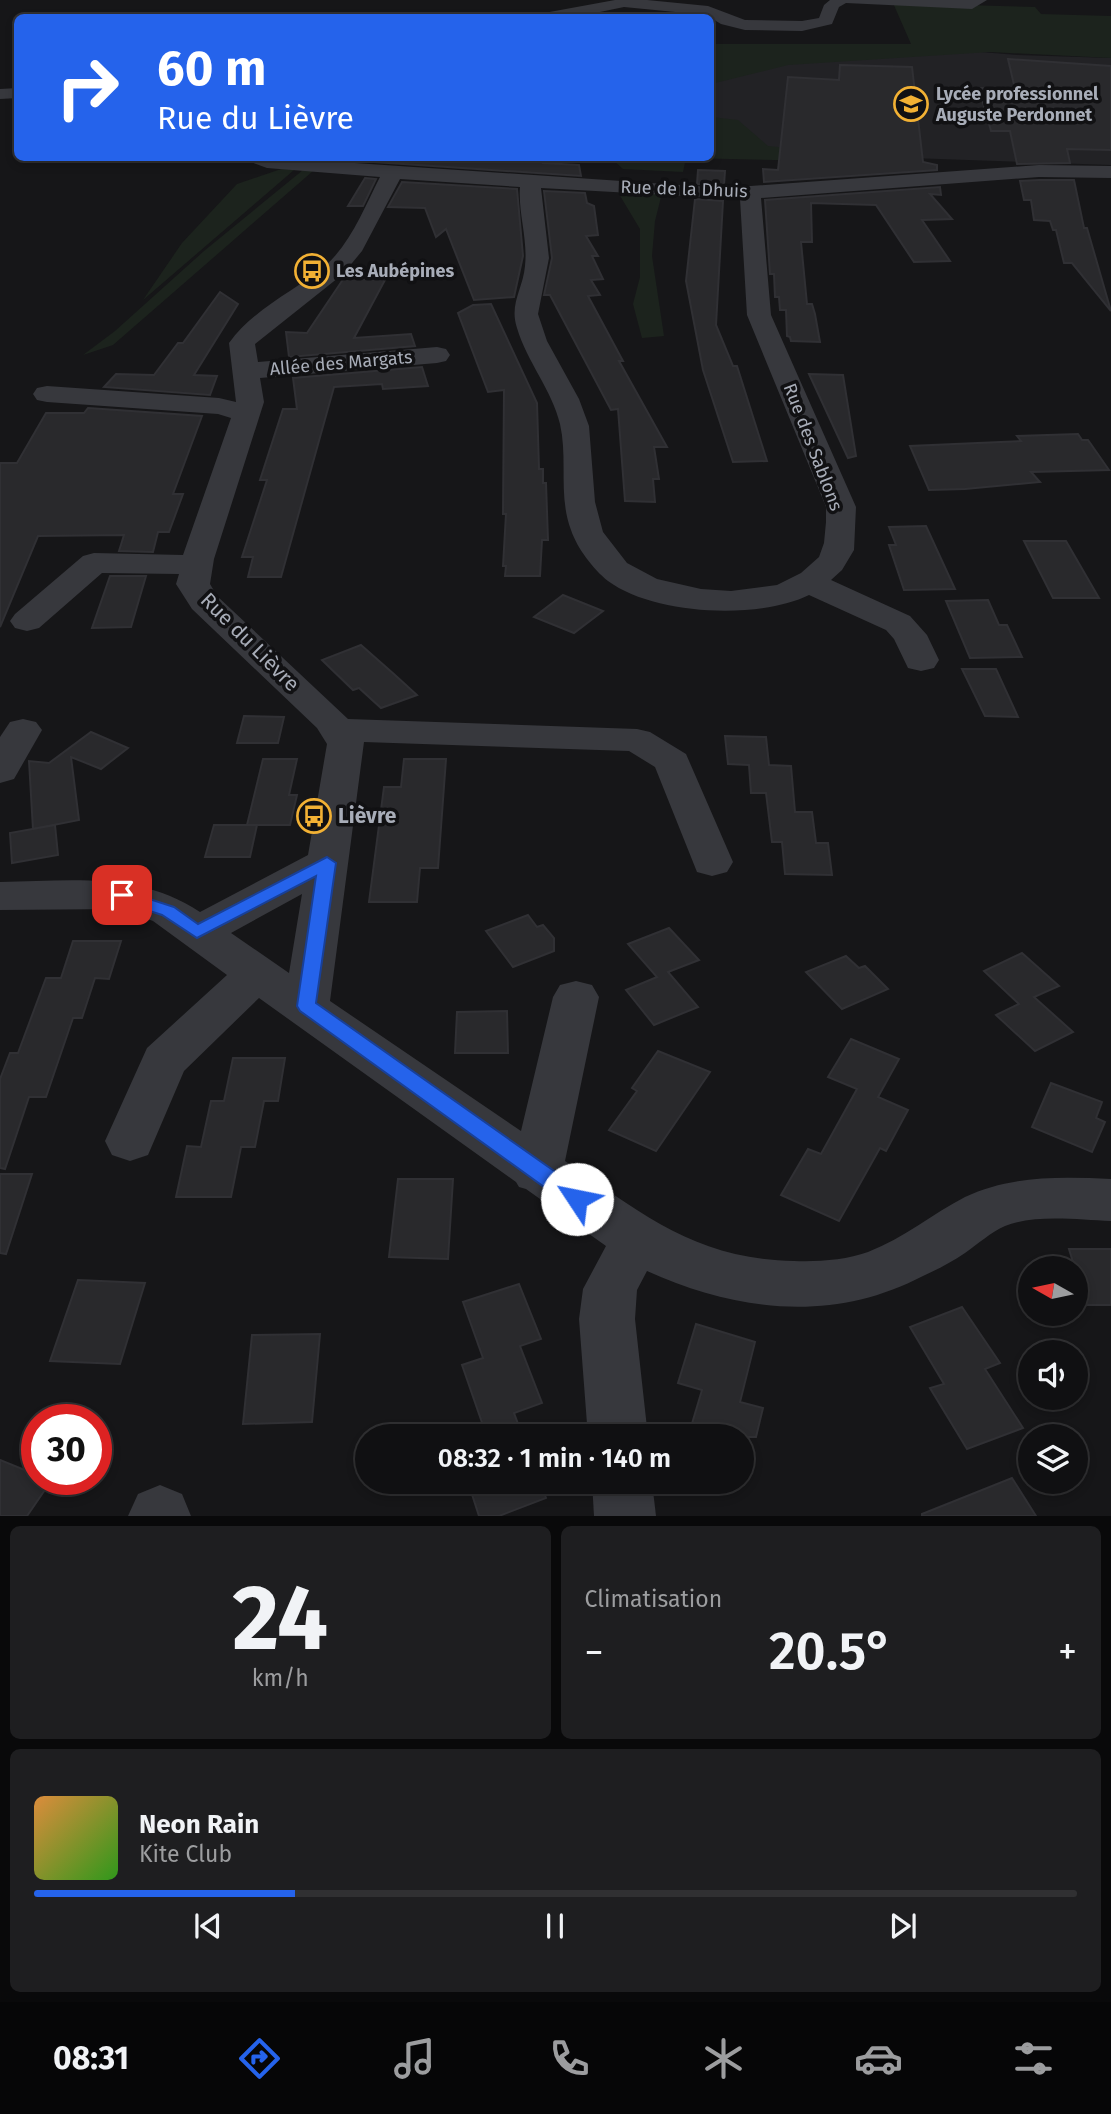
<!DOCTYPE html>
<html lang="fr">
<head>
<meta charset="utf-8">
<style>
  :root { --surface:#101012; --page:#1e1e20; --text:#f1f3f6; --muted:#9c9d9f; --line:#303032; --accent:#2563eb }
  body { margin:0; font-family:"Fira Sans",sans-serif; background:var(--page); color:var(--text); height:100vh; display:flex; flex-direction:column; font-size:26px; white-space:nowrap }
  * { box-sizing:border-box; margin:0 }
  p { font-size:23px; color:var(--muted) }
  .icon { flex:none; width:38px; height:38px; fill:none; stroke:currentColor; stroke-width:2; stroke-linecap:round; stroke-linejoin:round }
  .map { position:relative; height:1516px; overflow:hidden }
  .panel { display:flex; flex-direction:column; gap:10px; padding:10px; background:#09090a; flex:1 }
  .panel>* { flex:none }
  .hud { position:absolute; left:14px; top:14px; width:700px; height:147px; border-radius:10px; box-shadow:0 4px 10px #0003,0 0 0 2px var(--line); background:#2563eb; color:#fff; overflow:hidden }
  .needle { width:46px; rotate:279deg }
  .tools { position:absolute; left:1018px; top:1256px; display:grid; gap:14px }
  .tools a { display:grid; place-items:center; width:70px; height:70px; border-radius:50%; background:var(--surface); box-shadow:0 4px 10px #0003,0 0 0 2px var(--line); font-size:35px }
  .speed { position:absolute; left:21px; top:1404px; display:flex; gap:14px; font-size:35px; font-weight:700; text-align:center }
  .speed>* { display:grid; place-content:center; width:91px; height:91px; border-radius:50%; background:var(--surface); box-shadow:0 4px 10px #0003,0 0 0 2px var(--line); line-height:1 }
  .speed .limit { border:10px solid #d22; background:#fff; color:#111 }
  .pin { position:absolute; display:grid; place-items:center; width:60px; height:60px; color:#fff; margin:-30px; border-radius:14px; box-shadow:0 4px 10px #0006 }
  .me { position:absolute; width:77px; margin:-38px; rotate:304deg; stroke-linejoin:round; filter:drop-shadow(0 0 5px #0008) }
  .turn { display:flex; align-items:center; gap:24px; height:147px; padding:0 28px; font-size:32px }
  .turn .icon { width:91px; height:91px; stroke-width:2.5 }
  .turn b { display:block; font-size:49px; line-height:60px }
  .big { font-size:52px; font-weight:600; line-height:1.1 }
  .panel .tile { flex:1; display:flex; flex-direction:column; justify-content:center; gap:10px; min-width:0; padding:0 24px; border-radius:10px; background:var(--page) }
  .panel .dial { align-items:center; gap:0 }
  .dial b { font-size:91px; line-height:1 }
  .song { display:flex; align-items:center; gap:21px }
  .cover { width:84px; height:84px; border-radius:10px; background:linear-gradient(135deg,hsl(30 70% 55%),hsl(110 70% 35%)) }
  .played { height:7px; border-radius:4px; background:linear-gradient(90deg,var(--accent) 25%,var(--line) 25%) }
  .keys { display:flex; justify-content:space-around; direction:ltr }
  .heat { display:flex; justify-content:space-between; align-items:center; font-size:38px; direction:ltr }
  .panel .tiles { flex:1; display:grid; gap:10px; grid-template-columns:1fr 1fr }
  .tile:last-child { grid-column:span 2 }
  .trip { position:absolute; left:355px; top:1424px; width:399px; height:70px; border-radius:35px; background:var(--surface); box-shadow:0 4px 10px #0003,0 0 0 2px var(--line); font-weight:600; line-height:70px; text-align:center }
  .dock { display:flex; height:112px; justify-content:space-around; align-items:center; background:#060607; color:var(--muted) }
  .dock .icon { width:49px; height:49px }
  .dock .selected { color:var(--accent) }
  .dock b { font-size:32px; color:var(--text) }
  .map>svg:first-child { display:block }
  .built { fill:#222225 }
  .green { fill:#1c231d }
  .building { fill:#29292c; stroke:#303034; stroke-width:2 }
  .lines { fill:none; stroke-linecap:round; stroke-linejoin:round }
  .minor { fill:#37383d; fill-rule:evenodd }
  .route { fill:#2563eb; stroke:#184099; stroke-width:2 }
  .labels { text-anchor:middle; stroke-width:7; stroke-linejoin:round; paint-order:stroke }
  .far-poi-label { font-size:18px; font-weight:bold; fill:#a8adb8; stroke:#111113; text-anchor:start }
  .far-street-label { font-size:18px; fill:#a8adb8; stroke:#111113 }
  .street-label { font-size:21px; fill:#a8adb8; stroke:#111113 }
  .poi-label { font-size:21px; font-weight:bold; fill:#a8adb8; stroke:#111113; text-anchor:start }
</style>
</head>
<body>
<div class="map">
<svg width="1111" height="1516" viewBox="0 0 1111 1516">
  <rect width="100%" height="100%" fill="#161618"/>
  <polygon class="built" points="711,45 933,48 1017,55 1111,58 1111,165 711,151"/>
  <g class="green">
    <polygon points="893,3 1035,7 1041,14 1111,16 1111,58 990,52 788,65 711,84 711,44 911,44"/>
    <polygon points="711,117 738,120 768,146 819,151 820,161 686,158 683,172 623,169 611,158 710,158"/>
    <polygon points="284,168 294,170 143,300 182,243 237,184"/>
    <polygon points="303,170 313,171 113,345 83,355 115,331 204,251"/>
    <polygon points="616,189 662,193 655,221 652,256 664,336 642,338 633,304 640,277 640,229"/>
  </g>
  <g class="building">
    <polygon points="1008,59 1111,66 1111,150 1067,149 1070,163 1017,164 1010,131 991,131 979,88 1015,89"/>
    <polygon points="840,65 912,67 923,162 937,165 937,170 764,182 763,169 778,170 788,77 839,80"/>
    <polygon points="377,158 503,158 544,161 543,163 579,165 581,176 375,162"/>
    <polygon points="698,170 725,171 724,185 697,184"/>
    <polygon points="365,178 376,179 363,206 348,206"/>
    <polygon points="1039,180 1074,180 1084,228 1087,228 1111,311 1072,263 1064,263 1056,230 1053,230 1050,221 1034,220 1031,200 1024,200 1020,181"/>
    <polygon points="402,182 517,189 523,256 514,297 474,300 446,229 436,237 425,208 388,207"/>
    <polygon points="940,187 941,195 930,194 952,219 922,220 950,261 914,262 876,205 811,203 812,242 801,242 807,304 812,304 815,314 820,342 791,341 790,337 787,336 786,310 780,310 779,297 775,297 774,274 770,274 765,200"/>
    <polygon points="544,191 585,193 587,203 594,206 598,235 586,236 598,256 592,256 603,279 591,280 600,295 588,296 623,361 619,361 667,447 654,447 659,479 653,479 655,502 625,501 618,409 611,410 550,295 544,295 552,258"/>
    <polygon points="695,199 723,201 716,325 733,366 737,366 767,461 733,462 703,370 686,281"/>
    <polygon points="344,278 385,280 354,338 411,334 415,346 289,357 286,332 307,333"/>
    <polygon points="220,292 238,304 194,375 217,376 210,395 104,387 116,374 154,375 178,343 183,343"/>
    <polygon points="491,304 537,403 539,469 543,469 543,483 546,483 548,540 542,540 540,576 505,576 506,566 503,566 506,514 503,514 504,390 488,392 458,313 473,305"/>
    <polygon points="422,367 428,386 383,389 382,384 334,387 281,577 248,577 253,557 242,557 267,480 260,480 283,409 297,409 293,378"/>
    <polygon points="809,374 843,375 856,456 848,458"/>
    <polygon points="88,408 202,416 173,494 183,494 169,532 158,532 153,552 119,551 124,535 38,536 0,627 0,463 17,463 46,413 84,413"/>
    <polygon points="1078,434 1082,440 1088,440 1109,470 1031,472 1040,482 965,489 929,490 910,446 1021,441 1017,436"/>
    <polygon points="926,526 955,589 904,590 889,545 896,545 889,527"/>
    <polygon points="1024,541 1066,541 1099,598 1053,598"/>
    <polygon points="110,576 146,576 131,627 92,628"/>
    <polygon points="563,595 603,611 574,633 534,617"/>
    <polygon points="988,600 999,625 1007,625 1022,657 970,658 946,601"/>
    <polygon points="361,645 395,675 417,695 381,708 359,688 353,690 322,660"/>
    <polygon points="962,669 996,669 1018,717 985,716"/>
    <polygon points="244,716 284,717 278,743 237,743"/>
    <polygon points="91,732 128,748 101,769 71,757 79,820 33,829 29,761 49,763"/>
    <polygon points="725,736 766,737 769,765 791,766 795,812 812,812 816,843 828,843 832,875 785,874 782,842 772,842 766,793 751,793 749,765 728,764"/>
    <polygon points="263,759 297,759 289,795 297,795 290,825 247,825"/>
    <polygon points="404,759 446,759 438,868 420,868 417,902 369,902 384,787 401,787"/>
    <polygon points="55,825 58,855 12,863 10,833"/>
    <polygon points="214,825 257,825 250,857 205,857"/>
    <polygon points="528,915 537,927 543,925 554,938 554,951 513,967 486,931"/>
    <polygon points="669,928 699,960 668,972 698,1007 654,1025 626,990 657,977 628,944"/>
    <polygon points="73,941 121,941 109,979 95,978 82,1018 73,1018 46,1097 29,1097 5,1169 0,1168 0,1079 10,1053 18,1053 46,978 61,978"/>
    <polygon points="1022,953 1059,986 1034,997 1073,1032 1035,1051 996,1015 1019,1004 984,971"/>
    <polygon points="846,956 859,968 865,966 888,989 842,1009 806,972"/>
    <polygon points="507,1011 508,1053 455,1053 457,1012"/>
    <polygon points="851,1039 899,1059 878,1097 908,1110 886,1151 880,1148 839,1221 781,1195 808,1149 821,1154 857,1089 828,1077"/>
    <polygon points="658,1051 710,1072 656,1151 609,1130 637,1091 632,1088"/>
    <polygon points="233,1058 285,1058 278,1101 264,1101 255,1147 241,1147 231,1197 176,1197 187,1146 201,1147 211,1101 224,1101"/>
    <polygon points="1051,1083 1102,1102 1096,1118 1105,1122 1092,1152 1032,1127"/>
    <polygon points="0,1174 32,1174 6,1254 0,1253"/>
    <polygon points="398,1179 453,1179 448,1259 389,1257"/>
    <polygon points="1069,1249 1111,1249 1111,1305 1086,1305"/>
    <polygon points="78,1280 145,1283 120,1364 50,1361"/>
    <polygon points="519,1284 541,1339 520,1346 542,1403 514,1413 523,1437 487,1437 462,1365 483,1358 463,1302"/>
    <polygon points="962,1307 1000,1363 985,1369 1023,1428 967,1449 930,1388 944,1384 910,1327"/>
    <polygon points="696,1324 755,1342 740,1402 763,1408 756,1437 688,1437 702,1390 678,1383"/>
    <polygon points="320,1334 312,1422 243,1424 252,1335"/>
    <polygon points="0,1460 37,1475 37,1479 51,1481 27,1516 0,1516"/>
    <polygon points="1012,1478 1036,1516 922,1516 922,1514"/>
    <polygon points="468,1482 540,1482 546,1498 499,1516 479,1516"/>
  </g>
  <g class="lines">
    <g class="minor">
      <polygon points="615,0 647,0 708,6 745,20 802,21 819,18 824,5 830,0 987,0 972,9 846,3 839,7 832,24 802,31 745,30 721,24 706,15 624,7 571,18 537,18 544,13"/>
      <polygon points="18,88 18,98 0,99 0,89"/>
      <path d="M 248,158 L 281,158 L 724,188 L 1039,165 L 1111,166 L 1111,178 L 1039,177 L 761,198 L 771,315 L 856,507 L 854,550 L 842,570 L 831,580 L 910,616 L 927,635 L 939,660 L 934,668 L 921,671 L 908,668 L 894,639 L 886,630 L 809,595 C 758,620 654,615 608,581 C 593,569 577,548 571,530 C 558,496 568,459 560,424 C 552,390 527,362 517,328 C 509,304 523,289 525,266 C 528,239 518,213 520,187 L 400,179 L 362,251 L 343,274 L 255,344 L 258,362 L 437,347 L 446,349 L 450,355 L 446,361 L 437,363 L 260,378 L 264,402 L 214,559 L 210,584 L 217,596 L 348,719 L 637,729 L 650,732 L 686,754 L 733,862 L 727,872 L 712,876 L 697,872 L 655,767 L 629,751 L 364,742 L 330,1001 L 521,1131 L 553,997 L 560,985 L 576,981 L 592,985 L 599,997 L 565,1161 C 643,1214 695,1259 794,1261 C 817,1262 846,1260 868,1252 C 904,1238 932,1214 965,1197 C 1011,1175 1061,1177 1111,1179 L 1111,1221 C 1078,1220 1036,1214 1005,1226 C 991,1232 978,1244 965,1253 C 952,1262 938,1269 923,1276 C 833,1323 738,1312 647,1271 L 637,1290 L 635,1319 L 648,1437 L 588,1437 L 579,1319 L 583,1289 L 606,1246 L 526,1189 L 519,1187 L 516,1182 L 259,998 L 184,1071 L 148,1155 L 130,1161 L 112,1155 L 105,1141 L 147,1048 L 227,975 L 153,921 L 119,909 L 0,910 L 0,882 C 69,881 139,871 200,912 L 308,855 L 327,744 L 317,728 L 192,609 L 176,584 L 179,574 L 102,573 L 39,628 L 27,631 L 15,628 L 10,621 L 15,614 L 83,556 L 94,553 L 183,555 L 231,418 L 218,414 L 47,402 L 37,400 L 33,394 L 37,388 L 47,386 L 219,398 L 236,402 L 229,343 C 253,309 295,291 326,265 C 351,243 365,206 380,177 L 267,168 L 251,162 ZM 541,188 L 740,199 L 747,315 L 826,507 L 826,522 L 824,543 L 819,557 L 801,573 L 777,585 L 731,591 L 701,589 L 657,579 L 627,563 L 603,532 L 595,502 L 589,426 L 579,399 L 547,341 L 538,314 L 549,258 ZM 302,894 L 289,973 L 231,933 Z"/>
      <polygon points="23,719 36,722 42,730 14,779 0,783 0,737 10,722"/>
      <polygon points="592,1482 652,1482 656,1516 594,1516"/>
      <polygon points="160,1485 182,1494 191,1516 128,1516 138,1494"/>
    </g>
  </g>
  <polygon class="route" points="327,857 336,863 316,1003 584,1192 588,1199 584,1205 577,1207 569,1205 300,1011 297,1006 316,876 197,938 162,915 115,900 113,895 122,890 174,907 198,924"/>
  <defs>
    <g id="school-ring" transform="scale(1.75)"><circle r="9.5" fill="#111113" stroke="#f2b134" stroke-width="1.5"/><path d="M0-5L7-2L0 1L-7-2ZM-4 1L0 2.5L4 1V4Q0 6-4 4Z" fill="#f2b134"/></g>
    <g id="bus-ring" transform="scale(1.75)"><circle r="9.5" fill="#111113" stroke="#f2b134" stroke-width="1.5"/><path d="M-5-6H5V4H4V6H2V4H-2V6H-4V4H-5ZM-3.5-4V0h7V-4ZM-3.5 1.2v1.5H-2V1.2ZM2 1.2v1.5H3.5V1.2Z" fill="#f2b134"/></g>
  </defs>
  <g fill-rule="evenodd">
    <use href="#school-ring" x="911" y="104"/>
    <use href="#bus-ring" x="312" y="271"/>
    <use href="#bus-ring" x="314" y="816"/>
  </g>
  <g class="labels">
    <g class="far-poi-label">
      <text x="936" y="100">Lycée professionnel<tspan x="936" dy="21">Auguste Perdonnet</tspan></text>
      <text x="336" y="277">Les Aubépines</text>
    </g>
    <g class="far-street-label">
      <text transform="translate(684 189) rotate(2)" y="6">Rue de la Dhuis</text>
      <text transform="translate(341 363) rotate(-5)" y="6">Allée des Margats</text>
      <text transform="translate(813 447) rotate(69)" y="6">Rue des Sablons</text>
    </g>
    <g class="street-label">
      <text transform="translate(250 642) rotate(45)" y="7">Rue du Lièvre</text>
    </g>
    <g class="poi-label">
      <text x="338" y="823">Lièvre</text>
    </g>
  </g>
</svg>
<div class="tools">
<a><svg class="needle" viewBox="-14 -14 28 28"><path d="M0-13l5 13h-10z" fill="#e53935"/><path d="M0 13l5-13h-10z" fill="#9c9d9f"/></svg></a>
<a><svg class="icon" aria-label="sound" viewBox="0 0 24 24"><path d="M4 9h4l5-4v14l-5-4H4zM17 9q2 3 0 6"/></svg></a>
<a><svg class="icon" aria-label="layers" viewBox="0 0 24 24"><path d="M12 4l9 5-9 5-9-5zM3 14l9 5 9-5"/></svg></a>
</div>
<div class="speed"><div class="limit">30</div></div>
<div class="pin" style="left:122px;top:895px;background:#d93025"><svg class="icon" aria-label="arrive" viewBox="0 0 24 24"><path d="M6 21V4h12l-3 4 3 4H6"/></svg></div>
<svg class="me" style="left:577px;top:1199px" viewBox="-20 -20 40 40"><circle r="19" fill="#fff"/><path d="M0-13L10 11 0 6-10 11z" fill="#2563eb"/></svg>
<div class="trip">08:32 · 1 min · 140 m</div>
<div class="hud">
<div class="turn"><svg class="icon" aria-label="right" viewBox="0 0 24 24"><path d="M7 20v-9h11M14 6l5 5-5 5"/></svg><div><b>60 m</b>Rue du Lièvre</div></div>
</div>
</div>
<section class="panel">
<div class="tiles">
<div class="tile dial"><b>24</b><p>km/h</p></div>
<div class="tile"><p>Climatisation</p>
<div class="heat"><a>−</a><b class="big">20.5°</b><a>+</a></div>
</div>
<div class="tile">
<div class="song"><i class="cover"></i><div><b>Neon Rain</b><p>Kite Club</p></div></div>
<div class="played"></div>
<div class="keys"><svg class="icon" aria-label="previous" viewBox="0 0 24 24"><path d="M18 5L8 12l10 7zM5 5v14"/></svg><svg class="icon" aria-label="pause" viewBox="0 0 24 24"><path d="M8 5v14M16 5v14"/></svg><svg class="icon" aria-label="next" viewBox="0 0 24 24"><path d="M6 5l10 7-10 7zM19 5v14"/></svg></div>
</div>
</div>
</section>
<nav class="dock">
<b>08:31</b>
<svg class="icon selected" aria-label="directions" viewBox="0 0 24 24"><path d="M12 3l9 9-9 9-9-9zM9 14v-3h6M13 9l2 2-2 2"/></svg>
<svg class="icon" aria-label="music" viewBox="0 0 24 24"><path d="M9 18V5l10-2v13"/><circle cx="6" cy="18" r="3"/><circle cx="16" cy="16" r="3"/></svg>
<svg class="icon" aria-label="phone" viewBox="0 0 24 24"><path d="M5 4h4l2 5-3 2q2 4 5 5l2-3 5 2v4C11 20 4 13 5 4z"/></svg>
<svg class="icon" aria-label="climate" viewBox="0 0 24 24"><path d="M12 3v18M4 7l16 10M4 17L20 7"/></svg>
<svg class="icon" aria-label="car" viewBox="0 0 24 24"><path d="M5 17H2v-5l4-1 3-4h7l3 4 3 1v5h-3M9 17h6M6 11h13"/><circle cx="7" cy="17" r="2"/><circle cx="17" cy="17" r="2"/></svg>
<svg class="icon" aria-label="filters" viewBox="0 0 24 24"><path d="M4 7h16M4 17h16"/><circle cx="9" cy="7" r="2"/><circle cx="15" cy="17" r="2"/></svg>
</nav>
</body>
</html>
